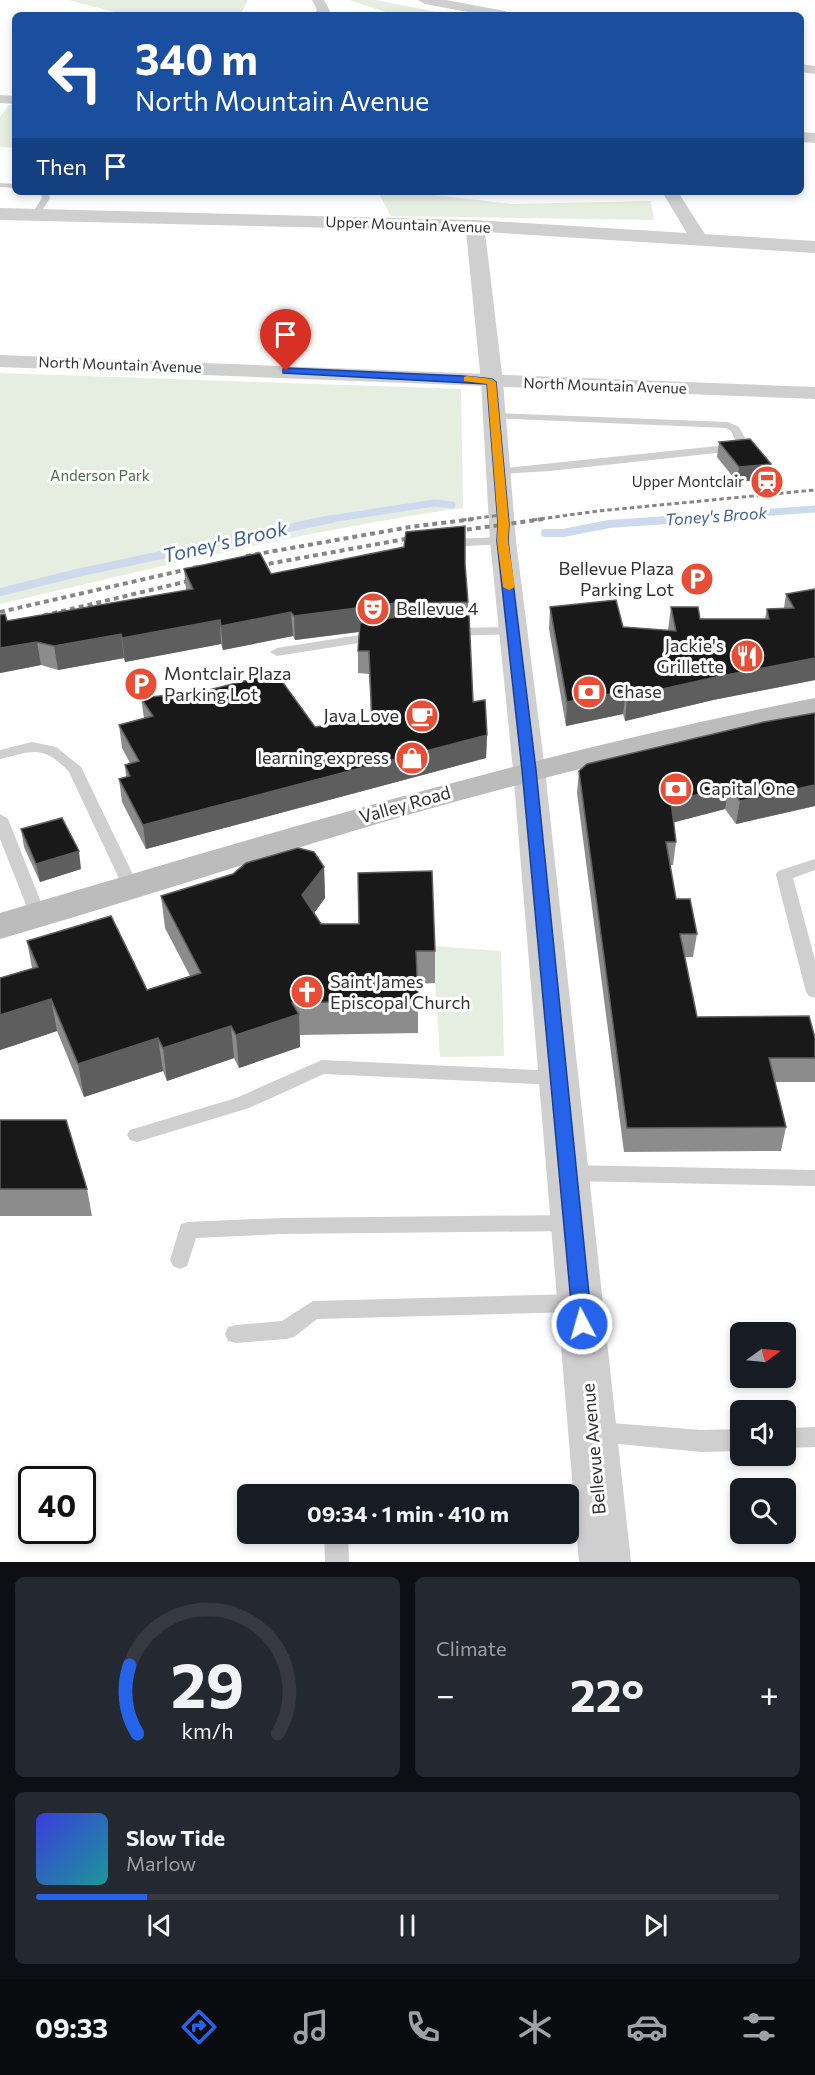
<!DOCTYPE html>
<html lang="en">
<head>
<meta charset="utf-8">
<style>
  :root { --surface:#171b24; --page:#242831; --text:#f1f3f6; --muted:#9ea1a6; --line:#363941; --accent:#2563eb }
  body { margin:0; font-family:Commissioner,sans-serif; background:var(--page); color:var(--text); height:100vh; display:flex; flex-direction:column; font-size:22px; white-space:nowrap }
  * { box-sizing:border-box; margin:0 }
  p { font-size:20px; color:var(--muted) }
  .icon { flex:none; width:33px; height:33px; fill:none; stroke:currentColor; stroke-width:2; stroke-linecap:round; stroke-linejoin:round }
  .map { position:relative; height:1562px; overflow:hidden }
  .panel { display:flex; flex-direction:column; gap:15px; padding:15px; background:#0d0f14; flex:1 }
  .panel>* { flex:none }
  .guide { position:absolute; left:12px; top:12px; width:792px; height:183px; border-radius:9px; box-shadow:0 3px 9px #0003; background:#1a4fa0; color:#fff; overflow:hidden }
  .needle { width:39px; rotate:75deg }
  .tools { position:absolute; left:730px; top:1322px; display:grid; gap:12px }
  .tools a { display:grid; place-items:center; width:66px; height:66px; border-radius:9px; background:var(--surface); box-shadow:0 3px 9px #0003; font-size:30px }
  .speed { position:absolute; left:18px; top:1466px; display:flex; gap:12px; font-size:30px; font-weight:700; text-align:center }
  .speed>* { display:grid; place-content:center; width:78px; height:78px; border-radius:50%; background:var(--surface); box-shadow:0 3px 9px #0003; line-height:1 }
  .speed .limit { border:3px solid #111; border-radius:9px; background:#fff; color:#111 }
  .pin { position:absolute; display:grid; place-items:center; width:51px; height:51px; color:#fff; margin:-62px -26px; border-radius:50% 50% 50% 0; rotate:-45deg; box-shadow:0 0 6px #0007 }
  .pin .icon { rotate:45deg }
  .me { position:absolute; width:66px; margin:-33px; rotate:354deg; stroke-linejoin:round; filter:drop-shadow(0 0 4px #0008) }
  .turn { display:flex; align-items:center; gap:21px; height:126px; padding:0 24px; font-size:27px }
  .turn .icon { width:78px; height:78px; stroke-width:2.5 }
  .turn b { display:block; font-size:42px; line-height:51px }
  .then { display:flex; align-items:center; height:57px; padding:0 24px; background:#0003; gap:12px; font-size:22px }
  .big { font-size:45px; font-weight:700; line-height:1.1 }
  .panel .card { flex:1; display:flex; flex-direction:column; justify-content:center; gap:9px; min-width:0; padding:0 21px; border-radius:9px; background:var(--page) }
  .panel .dial { align-items:center; gap:0 }
  .dial svg { height:156px; overflow:visible; fill:none; stroke:var(--line); stroke-width:7; stroke-linecap:round; text-anchor:middle }
  .dial text { fill:var(--text); stroke:none }
  .song { display:flex; align-items:center; gap:18px }
  .cover { width:72px; height:72px; border-radius:9px; background:linear-gradient(135deg,hsl(240 70% 55%),hsl(180 70% 35%)) }
  .played { height:6px; border-radius:3px; background:linear-gradient(90deg,var(--accent) 15%,var(--line) 15%) }
  .keys { display:flex; justify-content:space-around; direction:ltr }
  .heat { display:flex; justify-content:space-between; align-items:center; font-size:33px; direction:ltr }
  .panel .tiles { flex:1; display:grid; gap:15px; grid-template-columns:1fr 1fr }
  .card:last-child { grid-column:span 2 }
  .trip { position:absolute; left:237px; top:1484px; width:342px; height:60px; border-radius:9px; background:var(--surface); box-shadow:0 3px 9px #0003; font-weight:700; line-height:60px; text-align:center }
  .dock { display:flex; height:96px; justify-content:space-around; align-items:center; background:#090b0e; color:var(--muted) }
  .dock .icon { width:42px; height:42px }
  .dock .selected { color:var(--accent) }
  .dock b { font-size:27px; color:var(--text) }
  .map>svg:first-child { display:block }
  .green { fill:#e5eee0 }
  .lines { fill:none; stroke-linecap:round; stroke-linejoin:round }
  .stream-far1 { stroke:#cddaee; stroke-width:7 }
  .stream { stroke:#cddaee; stroke-width:8 }
  .service { fill:#cfcfcf; fill-rule:evenodd }
  .minor { fill:#cfcfcf; fill-rule:evenodd }
  .tertiary { fill:#cfcfcf; fill-rule:evenodd }
  .secondary { fill:#bcbcbc; fill-rule:evenodd }
  .rail-far1 { stroke:#878787; stroke-width:3; stroke-dasharray:4.5 3; stroke-linecap:butt }
  .rail { stroke:#878787; stroke-width:4; stroke-dasharray:5 4; stroke-linecap:butt }
  .wall { fill:#8c8c8c }
  .shaded-wall { fill:#5e5e5e }
  .building { fill:#191919; stroke:#5e5e5e; stroke-width:1.5 }
  .route { fill:#2563eb; stroke:#184099; stroke-width:1.5 }
  .slow { fill:#f59e0b }
  .labels { text-anchor:middle; stroke-width:6; stroke-linejoin:round; paint-order:stroke }
  .far-street-label { font-size:15px; fill:#323232; stroke:#fff }
  .far-park-label { font-size:15px; fill:#4a6f3e; stroke:#fff }
  .far-poi-label { font-size:15px; fill:#323232; stroke:#fff; text-anchor:end }
  .far-water-label { font-size:16px; font-style:italic; fill:#3d6197; stroke:#fff }
  .poi-label { font-size:18px; fill:#323232; stroke:#fff; text-anchor:start }
  .street-label { font-size:18px; fill:#323232; stroke:#fff }
  .water-label { font-size:20px; font-style:italic; fill:#3d6197; stroke:#fff }
</style>
</head>
<body>
<div class="map">
<svg width="815" height="1562" viewBox="0 0 815 1562">
  <rect width="100%" height="100%" fill="#fff"/>
  <g class="green">
    <polygon points="68,0 248,0 240,15 126,15"/>
    <polygon points="349,0 375,0 453,15 395,15"/>
    <polygon points="9,105 15,105 15,148 0,147 0,117"/>
    <polygon points="378,192 431,192 434,195 513,204 651,201 654,220 391,216"/>
    <path d="M 0,373 L 461,389 L 463,508 C 307,530 154,568 0,604 Z"/>
    <polygon points="433,946 501,951 504,1056 440,1057"/>
  </g>
  <g class="lines">
    <g class="stream-far1">
      <polyline points="324,520 434,503 452,505"/>
      <polyline points="662,520 815,509"/>
    </g>
    <g class="stream">
      <polyline points="545,533 563,533 609,524 683,519"/>
      <polyline points="0,592 77,573 331,519"/>
    </g>
    <g class="service">
      <polygon points="0,183 15,184 15,188 0,187"/>
      <polygon points="40,192 48,192 50,198 38,217 32,217 31,215 42,198"/>
      <polygon points="494,413 728,422 739,427 750,447 744,450 550,471 499,474 495,473 495,469 737,444 731,431 726,428 490,418 490,414"/>
      <polygon points="503,537 509,541 507,544 446,547 440,543 446,539"/>
      <polygon points="514,627 521,631 519,634 451,636 444,632 451,628"/>
      <polygon points="379,632 386,636 384,639 277,656 270,652 277,648"/>
      <path d="M 32,742 L 56,747 L 81,767 L 139,887 L 137,891 L 125,891 L 123,887 L 69,772 C 43,744 33,751 0,759 L 0,750 Z"/>
      <polygon points="0,814 8,819 46,915 44,919 32,919 30,915 0,839"/>
      <polygon points="815,859 815,870 793,878 815,960 815,998 809,996 806,992 776,875 778,871"/>
      <polygon points="322,1060 558,1071 565,1073 567,1078 565,1083 558,1085 324,1074 249,1108 137,1142 130,1140 127,1135 130,1130 236,1098"/>
      <polygon points="569,1165 815,1170 815,1186 569,1181 562,1179 559,1173 562,1167"/>
      <polygon points="569,1215 576,1217 579,1223 576,1229 569,1231 282,1234 196,1238 187,1266 180,1269 173,1266 170,1260 181,1224 188,1222 282,1218"/>
      <polygon points="577,1294 584,1297 588,1303 584,1309 577,1312 317,1319 294,1337 286,1339 236,1343 228,1341 225,1334 228,1327 236,1325 282,1321 313,1301"/>
      <polygon points="598,1422 701,1430 741,1429 741,1451 701,1452 598,1442 590,1439 587,1432 590,1425"/>
      <polygon points="815,1427 815,1447 786,1448 786,1428"/>
      <polygon points="324,1533 348,1533 349,1562 325,1562"/>
    </g>
    <g class="minor">
      <polygon points="312,0 324,0 330,11 328,14 313,15 317,10"/>
      <polygon points="0,95 15,96 15,104 0,103"/>
      <polygon points="801,132 815,133 815,143 801,142"/>
      <polygon points="662,192 678,192 708,239 705,243 693,243"/>
      <polygon points="0,355 815,387 815,399 0,367"/>
    </g>
    <g class="tertiary">
      <polygon points="418,0 446,0 505,11 512,15 484,15 425,4"/>
      <polygon points="801,64 815,66 815,74 801,72"/>
      <polygon points="0,208 475,220 815,241 815,253 485,232 503,382 516,541 545,770 631,1562 579,1562 513,770 490,541 481,382 466,231 0,220"/>
    </g>
    <path class="secondary" d="M 815,698 L 815,716 C 681,743 549,775 418,812 C 278,852 140,899 0,939 L 0,913 C 270,833 538,752 815,698 Z"/>
    <g class="rail-far1">
      <polyline points="462,520 509,514"/>
      <polyline points="533,520 598,511 815,490"/>
    </g>
    <g class="rail">
      <polyline points="449,532 544,519"/>
      <polyline points="246,556 410,527 474,519"/>
      <polyline points="251,567 422,536"/>
      <polyline points="0,612 202,566"/>
      <polyline points="0,626 201,578"/>
    </g>
  </g>
  <g class="wall">
    <polygon points="719,442 771,464 769,479 737,482 717,457"/>
    <polygon points="465,564 468,602 468,615 473,702 487,735 486,758 146,849 122,802 119,779 126,777 125,765 130,763 122,748 119,725 144,718 141,698 315,727 371,719 369,674 358,673 358,651 359,632 295,640 293,636 223,650 221,644 125,662 124,658 58,670 41,665 0,673 0,615 7,621 186,590 184,569 271,574"/>
    <polygon points="815,589 815,680 713,700 625,721 623,714 566,726 549,629 550,607 623,627 668,630 671,607 700,619 765,619 767,609 784,608 786,594"/>
    <polygon points="815,713 815,806 736,824 725,809 674,822 676,842 673,865 670,865 676,899 697,934 693,957 685,957 697,1017 815,1038 815,1082 775,1082 786,1127 781,1151 624,1152 577,793 579,771"/>
    <polygon points="21,829 81,869 40,882 24,847"/>
    <polygon points="324,867 325,898 314,913 321,924 435,951 435,983 418,984 418,1033 300,1035 300,1047 239,1068 234,1058 167,1081 163,1071 84,1097 57,1031 0,1050 0,978 32,968 27,941 147,990 190,976 165,928 161,896"/>
    <polygon points="0,1120 87,1189 92,1216 0,1216"/>
  </g>
  <g class="shaded-wall">
    <polygon points="771,464 769,479 737,482 739,467"/>
    <polygon points="396,603 396,627 295,640 294,616"/>
    <polygon points="291,612 293,636 223,650 221,626"/>
    <polygon points="220,620 221,644 125,662 122,638"/>
    <polygon points="121,634 124,658 58,670 54,646"/>
    <polygon points="37,642 41,665 0,673 0,648"/>
    <polygon points="815,658 815,680 713,700 625,721 627,697 716,677"/>
    <polygon points="626,691 623,714 566,726 567,702"/>
    <polygon points="487,735 486,758 146,849 143,825"/>
    <polygon points="815,785 815,806 736,824 740,801"/>
    <polygon points="729,787 725,809 668,824 671,801"/>
    <polygon points="79,851 81,869 40,882 36,864"/>
    <polygon points="324,867 325,898 304,927 302,895"/>
    <polygon points="51,999 57,1031 0,1050 0,1015"/>
    <polygon points="299,1014 300,1047 239,1068 236,1035"/>
    <polygon points="231,1026 234,1058 167,1081 163,1048"/>
    <polygon points="158,1038 163,1071 84,1097 78,1064"/>
  </g>
  <g class="building">
    <polygon points="750,439 771,464 739,467 719,442"/>
    <polygon points="465,526 465,564 468,602 396,603 294,616 291,612 221,626 220,620 122,638 121,634 54,646 37,642 0,648 0,615 5,614 7,621 193,589 184,569 260,553 271,574 404,547 406,532"/>
    <polygon points="815,589 815,658 716,677 627,697 626,691 567,702 550,607 616,600 623,627 676,631 671,607 698,607 700,619 769,619 767,609 794,608 786,594"/>
    <polygon points="469,615 473,702 485,700 487,735 143,825 119,779 130,776 125,765 139,761 119,725 153,716 141,698 205,691 276,673 315,727 372,719 369,651 358,651 360,623 396,617"/>
    <polygon points="815,713 815,785 740,801 729,787 671,801 676,842 666,842 676,899 690,899 697,934 680,934 697,1017 809,1016 815,1038 815,1058 769,1058 786,1127 627,1128 579,771 587,764 764,722"/>
    <polygon points="62,818 79,851 36,864 21,829"/>
    <polygon points="298,848 314,852 324,867 302,895 321,924 359,924 358,873 432,871 435,951 416,951 418,1000 292,1003 299,1014 236,1035 231,1026 163,1048 158,1038 78,1064 51,999 0,1015 0,978 38,967 27,941 111,916 147,990 201,973 161,896 233,874 246,863"/>
    <polygon points="0,1120 66,1120 87,1189 0,1189"/>
  </g>
  <polygon class="route" points="286,368 463,376 492,379 496,382 509,524 508,541 536,770 592,1324 589,1330 582,1333 575,1330 573,1324 522,770 497,541 498,524 487,384 283,373 283,369"/>
  <polygon class="slow" points="467,376 492,379 496,382 509,524 508,541 515,587 509,590 503,587 497,541 498,524 487,384 464,381 464,377"/>
  <defs>
    <g id="station-disc" transform="scale(1.725)"><circle r="9.5" fill="#e84e35" stroke="#fff"/><path d="M-3-6H3Q5-6 5-4V2Q5 4 3 4L4.5 6H3L1.5 4h-3L-3 6H-4.5L-3 4Q-5 4-5 2V-4Q-5-6-3-6ZM-3.5-4v3h7v-3ZM-3.5 1v1.5H-2V1ZM2 1v1.5H3.5V1Z" fill="#fff"/></g>
    <g id="parking-disc" transform="scale(1.725)"><circle r="9.5" fill="#e84e35" stroke="#fff"/><path d="M-3.5-5.5H1a3.5 3.5 0 0 1 0 7H-1V5.5H-3.5ZM-1-3.4V-.6H.8a1.4 1.4 0 0 0 0-2.8Z" fill="#fff"/></g>
    <g id="theatre-disc" transform="scale(1.725)"><circle r="9.5" fill="#e84e35" stroke="#fff"/><path d="M-5-5.5Q0-4 5-5.5V0Q5 5 0 6Q-5 5-5 0ZM-3.3-2.5H-1v1.5H-3.3ZM1-2.5H3.3v1.5H1ZM-2.8 1Q0 5.5 2.8 1Z" fill="#fff"/></g>
    <g id="restaurant-disc" transform="scale(1.725)"><circle r="9.5" fill="#e84e35" stroke="#fff"/><path d="M-5-6h1v4h1v-4h1v4h1v-4h1v5L-1.5 .5V6h-2V.5L-5-1ZM5-6V6H3V1.5H1.5Q1.5-4 5-6Z" fill="#fff"/></g>
    <g id="bank-disc" transform="scale(1.725)"><circle r="9.5" fill="#e84e35" stroke="#fff"/><path d="M-6-4H6V4H-6ZM0-2.3a2.3 2.3 0 1 0 0 4.6a2.3 2.3 0 1 0 0-4.6Z" fill="#fff"/></g>
    <g id="cafe-disc" transform="scale(1.725)"><circle r="9.5" fill="#e84e35" stroke="#fff"/><path d="M-5.5-4.5H6V0H3Q3 3.5 0 3.5H-2.5Q-5.5 3.5-5.5 0ZM3-3.2v2h1.7v-2ZM-6 4.5H4V6H-6Z" fill="#fff"/></g>
    <g id="shop-disc" transform="scale(1.725)"><circle r="9.5" fill="#e84e35" stroke="#fff"/><path d="M-5-2.5h2.3a2.7 3.5 0 0 1 5.4 0H5L5.5 6h-11ZM-1.5-2.5h3a1.5 2.3 0 0 0-3 0Z" fill="#fff"/></g>
    <g id="church-disc" transform="scale(1.725)"><circle r="9.5" fill="#e84e35" stroke="#fff"/><path d="M-1.2-6h2.4v3.5h3.3v2.4h-3.3V6h-2.4V-.1h-3.3v-2.4h3.3Z" fill="#fff"/></g>
  </defs>
  <g fill-rule="evenodd">
    <use href="#station-disc" x="767" y="482"/>
    <use href="#parking-disc" x="697" y="579"/>
    <use href="#theatre-disc" x="373" y="609"/>
    <use href="#restaurant-disc" x="747" y="656"/>
    <use href="#parking-disc" x="141" y="684"/>
    <use href="#bank-disc" x="589" y="692"/>
    <use href="#cafe-disc" x="422" y="716"/>
    <use href="#shop-disc" x="412" y="758"/>
    <use href="#bank-disc" x="676" y="789"/>
    <use href="#church-disc" x="307" y="992"/>
  </g>
  <g class="labels">
    <g class="far-street-label">
      <text transform="translate(408 225) rotate(2)" y="5">Upper Mountain Avenue</text>
      <text transform="translate(120 365) rotate(2)" y="5">North Mountain Avenue</text>
      <text transform="translate(605 386) rotate(2)" y="5">North Mountain Avenue</text>
    </g>
    <g class="far-park-label">
      <text x="100" y="481">Anderson Park</text>
    </g>
    <g class="far-poi-label">
      <text x="744" y="487">Upper Montclair</text>
    </g>
    <g class="far-water-label">
      <text transform="translate(716 516) rotate(-4)" y="6">Toney's Brook</text>
    </g>
    <g class="poi-label">
      <text x="674" y="575" text-anchor="end">Bellevue Plaza<tspan x="674" dy="21">Parking Lot</tspan></text>
      <text x="396" y="615">Bellevue 4</text>
      <text x="724" y="652" text-anchor="end">Jackie's<tspan x="724" dy="21">Grillette</tspan></text>
      <text x="164" y="680">Montclair Plaza<tspan x="164" dy="21">Parking Lot</tspan></text>
      <text x="612" y="698">Chase</text>
      <text x="399" y="722" text-anchor="end">Java Love</text>
      <text x="389" y="764" text-anchor="end">learning express</text>
      <text x="699" y="795">Capital One</text>
      <text x="330" y="988">Saint James<tspan x="330" dy="21">Episcopal Church</tspan></text>
    </g>
    <g class="street-label">
      <text transform="translate(405 805) rotate(-16)" y="6">Valley Road</text>
      <text transform="translate(594 1449) rotate(-95)" y="6">Bellevue Avenue</text>
    </g>
    <g class="water-label">
      <text transform="translate(225 542) rotate(-13)" y="7">Toney's Brook</text>
    </g>
  </g>
</svg>
<div class="tools">
<a><svg class="needle" viewBox="-14 -14 28 28"><path d="M0-13l5 13h-10z" fill="#e53935"/><path d="M0 13l5-13h-10z" fill="#9ea1a6"/></svg></a>
<a><svg class="icon" aria-label="sound" viewBox="0 0 24 24"><path d="M4 9h4l5-4v14l-5-4H4zM17 9q2 3 0 6"/></svg></a>
<a><svg class="icon" aria-label="search" viewBox="0 0 24 24"><circle cx="10" cy="10" r="6"/><path d="M15 15l6 6"/></svg></a>
</div>
<div class="speed"><div class="limit">40</div></div>
<div class="pin" style="left:286px;top:371px;background:#d93025"><svg class="icon" aria-label="arrive" viewBox="0 0 24 24"><path d="M6 21V4h12l-3 4 3 4H6"/></svg></div>
<svg class="me" style="left:582px;top:1324px" viewBox="-20 -20 40 40"><circle r="17" fill="#2563eb" stroke="#fff" stroke-width="3"/><path d="M0-11L8 9 0 5-8 9z" fill="#fff"/></svg>
<div class="trip">09:34 · 1 min · 410 m</div>
<div class="guide">
<div class="turn"><svg class="icon" aria-label="left" viewBox="0 0 24 24"><path d="M17 20v-9H6M10 6l-5 5 5 5"/></svg><div><b>340 m</b>North Mountain Avenue</div></div>
<div class="then">Then<svg class="icon" aria-label="arrive" viewBox="0 0 24 24"><path d="M6 21V4h12l-3 4 3 4H6"/></svg></div>
</div>
</div>
<section class="panel">
<div class="tiles">
<div class="card dial"><svg viewBox="0 0 100 80">
<path d="M14 69A42 42 0 1 1 86 69"/>
<path d="M14 69A42 42 0 0 1 10 34" stroke="#2563eb"/>
<text x="50" y="56" font-size="32" font-weight="700">29</text>
<text x="50" y="72" font-size="11">km/h</text>
</svg></div>
<div class="card"><p>Climate</p>
<div class="heat"><a>−</a><b class="big">22°</b><a>+</a></div>
</div>
<div class="card">
<div class="song"><i class="cover"></i><div><b>Slow Tide</b><p>Marlow</p></div></div>
<div class="played"></div>
<div class="keys"><svg class="icon" aria-label="previous" viewBox="0 0 24 24"><path d="M18 5L8 12l10 7zM5 5v14"/></svg><svg class="icon" aria-label="pause" viewBox="0 0 24 24"><path d="M8 5v14M16 5v14"/></svg><svg class="icon" aria-label="next" viewBox="0 0 24 24"><path d="M6 5l10 7-10 7zM19 5v14"/></svg></div>
</div>
</div>
</section>
<nav class="dock">
<b>09:33</b>
<svg class="icon selected" aria-label="directions" viewBox="0 0 24 24"><path d="M12 3l9 9-9 9-9-9zM9 14v-3h6M13 9l2 2-2 2"/></svg>
<svg class="icon" aria-label="music" viewBox="0 0 24 24"><path d="M9 18V5l10-2v13"/><circle cx="6" cy="18" r="3"/><circle cx="16" cy="16" r="3"/></svg>
<svg class="icon" aria-label="phone" viewBox="0 0 24 24"><path d="M5 4h4l2 5-3 2q2 4 5 5l2-3 5 2v4C11 20 4 13 5 4z"/></svg>
<svg class="icon" aria-label="climate" viewBox="0 0 24 24"><path d="M12 3v18M4 7l16 10M4 17L20 7"/></svg>
<svg class="icon" aria-label="car" viewBox="0 0 24 24"><path d="M5 17H2v-5l4-1 3-4h7l3 4 3 1v5h-3M9 17h6M6 11h13"/><circle cx="7" cy="17" r="2"/><circle cx="17" cy="17" r="2"/></svg>
<svg class="icon" aria-label="filters" viewBox="0 0 24 24"><path d="M4 7h16M4 17h16"/><circle cx="9" cy="7" r="2"/><circle cx="15" cy="17" r="2"/></svg>
</nav>
</body>
</html>
